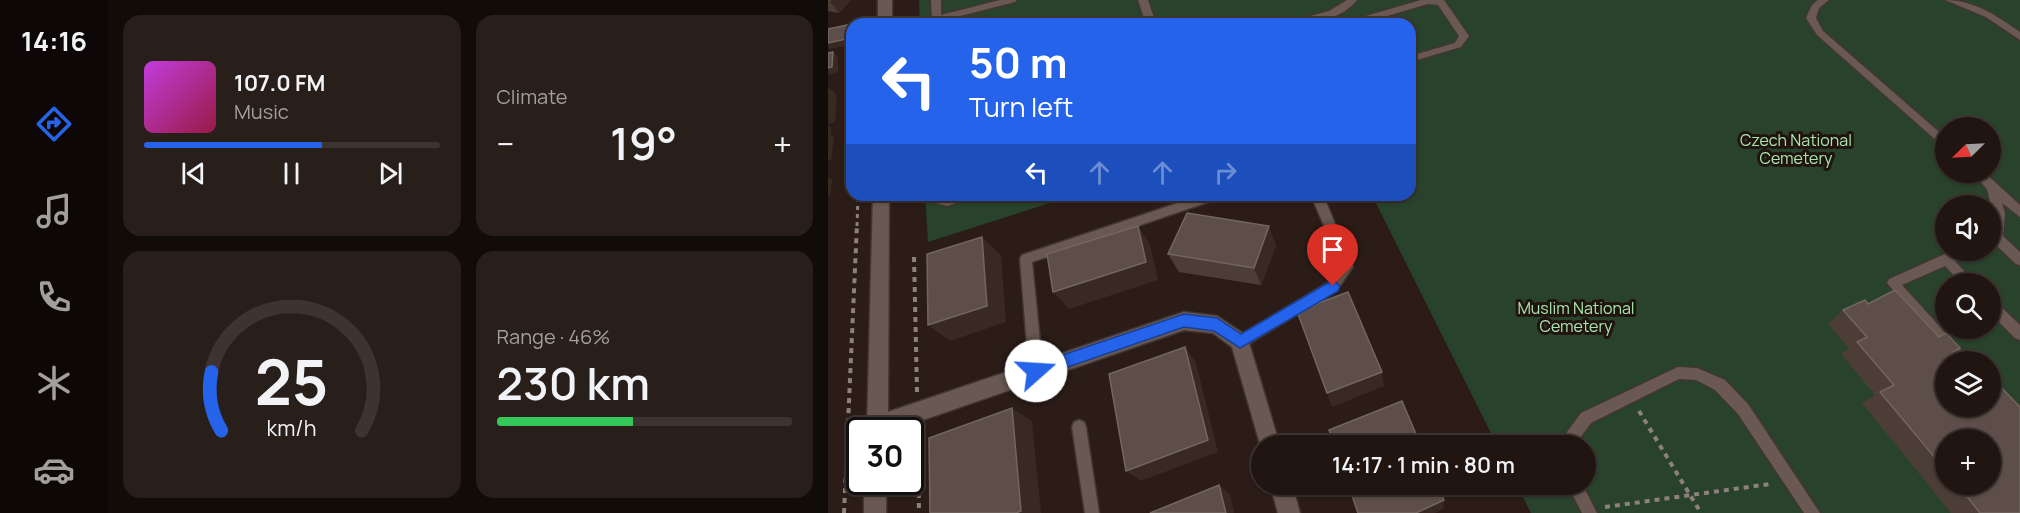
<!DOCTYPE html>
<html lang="en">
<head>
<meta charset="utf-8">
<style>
  :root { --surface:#201511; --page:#281e1a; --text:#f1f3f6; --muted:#a29f9f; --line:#3d3431; --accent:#2563eb }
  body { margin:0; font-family:Manrope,sans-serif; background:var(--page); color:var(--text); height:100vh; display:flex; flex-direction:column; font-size:22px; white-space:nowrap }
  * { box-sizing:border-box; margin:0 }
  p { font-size:20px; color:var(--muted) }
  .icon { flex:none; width:33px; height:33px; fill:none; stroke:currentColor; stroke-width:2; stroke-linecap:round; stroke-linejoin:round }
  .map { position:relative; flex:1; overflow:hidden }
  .side { display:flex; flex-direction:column; gap:15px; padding:15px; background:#120c09; width:720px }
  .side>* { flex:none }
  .banner { position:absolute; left:18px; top:18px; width:570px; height:183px; border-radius:18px; box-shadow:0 2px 4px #0004,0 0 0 2px var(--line); background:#2563eb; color:#fff; overflow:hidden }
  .needle { width:39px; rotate:246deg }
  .fabs { position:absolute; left:1107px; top:117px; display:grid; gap:12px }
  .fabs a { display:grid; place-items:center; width:66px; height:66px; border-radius:50%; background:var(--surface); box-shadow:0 2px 4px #0004,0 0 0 2px var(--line); font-size:30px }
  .speed { position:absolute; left:18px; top:417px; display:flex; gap:12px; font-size:30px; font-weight:700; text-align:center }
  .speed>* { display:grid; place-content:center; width:78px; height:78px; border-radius:50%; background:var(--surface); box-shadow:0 2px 4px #0004,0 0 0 2px var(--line); line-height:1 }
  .speed .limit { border:3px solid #111; border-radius:9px; background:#fff; color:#111 }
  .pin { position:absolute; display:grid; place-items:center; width:51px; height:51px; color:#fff; margin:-62px -26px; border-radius:50% 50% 50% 0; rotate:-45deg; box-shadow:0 0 6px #0007 }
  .pin .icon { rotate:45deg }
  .me { position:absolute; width:66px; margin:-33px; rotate:71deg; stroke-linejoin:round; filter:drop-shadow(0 0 4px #0008) }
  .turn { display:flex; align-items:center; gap:21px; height:126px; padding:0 24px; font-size:27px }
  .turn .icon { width:78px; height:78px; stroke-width:2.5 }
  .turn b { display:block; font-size:42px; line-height:51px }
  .lanes { display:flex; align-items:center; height:57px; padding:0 24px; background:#0003; justify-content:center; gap:30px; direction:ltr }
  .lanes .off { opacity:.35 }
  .big { font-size:45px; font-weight:600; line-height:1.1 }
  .side .widget { flex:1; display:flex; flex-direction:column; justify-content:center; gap:9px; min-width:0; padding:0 21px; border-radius:18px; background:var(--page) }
  .side .dial { align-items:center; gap:0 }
  .dial svg { height:156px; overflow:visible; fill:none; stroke:var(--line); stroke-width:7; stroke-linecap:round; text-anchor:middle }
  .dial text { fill:var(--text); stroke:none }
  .song { display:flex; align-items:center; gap:18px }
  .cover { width:72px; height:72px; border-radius:9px; background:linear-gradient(135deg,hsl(290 70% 55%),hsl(340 70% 35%)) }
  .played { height:6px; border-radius:3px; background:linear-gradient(90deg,var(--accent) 60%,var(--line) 60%) }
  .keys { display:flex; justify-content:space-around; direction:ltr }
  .heat { display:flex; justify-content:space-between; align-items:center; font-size:33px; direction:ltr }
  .charge { height:9px; border-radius:4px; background:linear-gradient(90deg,#34c759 46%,var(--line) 0) }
  .side .tiles { flex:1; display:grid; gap:15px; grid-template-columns:repeat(2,1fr) }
  .trip { position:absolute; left:423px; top:435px; width:345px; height:60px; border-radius:30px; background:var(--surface); box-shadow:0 2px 4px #0004,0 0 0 2px var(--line); font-weight:600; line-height:60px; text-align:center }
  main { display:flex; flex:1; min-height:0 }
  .tab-bar { display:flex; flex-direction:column; width:108px; justify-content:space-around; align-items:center; background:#0d0807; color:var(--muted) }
  .tab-bar .icon { width:42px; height:42px }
  .tab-bar .current { color:var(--accent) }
  .tab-bar b { font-size:27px; color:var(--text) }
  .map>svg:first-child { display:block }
  .green { fill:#28422c; fill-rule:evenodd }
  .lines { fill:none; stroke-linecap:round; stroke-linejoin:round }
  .lane-casing { stroke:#423632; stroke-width:3 }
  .street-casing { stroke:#423632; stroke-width:3 }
  .path-far1 { stroke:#8e817d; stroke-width:3; stroke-dasharray:4 4; stroke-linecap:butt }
  .path { stroke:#8e817d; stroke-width:4; stroke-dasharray:5 5; stroke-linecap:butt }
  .lane { fill:#6a5952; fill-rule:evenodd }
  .street { fill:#6a5952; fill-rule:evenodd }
  .wall { fill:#4d3d37; fill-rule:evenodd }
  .shaded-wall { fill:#382923 }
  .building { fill:#5d4e49; stroke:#73655f; stroke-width:1.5 }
  .route { fill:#2563eb; stroke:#184099; stroke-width:1.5 }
  .labels { text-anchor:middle; stroke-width:6; stroke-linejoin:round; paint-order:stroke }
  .park-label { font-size:16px; fill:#a6e6ae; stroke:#21130e }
</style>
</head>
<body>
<main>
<nav class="tab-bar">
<b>14:16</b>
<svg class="icon current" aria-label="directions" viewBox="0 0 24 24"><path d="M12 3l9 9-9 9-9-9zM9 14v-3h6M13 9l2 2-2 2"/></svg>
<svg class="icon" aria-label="music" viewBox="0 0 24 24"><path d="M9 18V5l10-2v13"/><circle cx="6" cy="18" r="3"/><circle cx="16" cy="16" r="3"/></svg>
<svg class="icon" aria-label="phone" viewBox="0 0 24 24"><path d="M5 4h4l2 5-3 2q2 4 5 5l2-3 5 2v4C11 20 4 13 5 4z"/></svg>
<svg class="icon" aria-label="climate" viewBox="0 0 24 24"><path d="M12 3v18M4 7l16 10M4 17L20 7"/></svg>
<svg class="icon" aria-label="car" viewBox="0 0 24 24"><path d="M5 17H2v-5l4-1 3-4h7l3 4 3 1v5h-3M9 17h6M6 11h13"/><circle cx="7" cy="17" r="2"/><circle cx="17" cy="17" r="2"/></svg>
</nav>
<section class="side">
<div class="tiles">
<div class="widget">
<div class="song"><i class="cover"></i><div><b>107.0 FM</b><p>Music</p></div></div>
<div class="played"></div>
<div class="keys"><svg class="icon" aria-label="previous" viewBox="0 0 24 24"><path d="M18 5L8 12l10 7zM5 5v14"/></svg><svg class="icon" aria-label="pause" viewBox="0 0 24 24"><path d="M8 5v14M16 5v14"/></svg><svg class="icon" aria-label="next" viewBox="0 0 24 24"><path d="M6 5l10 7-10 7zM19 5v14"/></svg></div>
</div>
<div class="widget"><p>Climate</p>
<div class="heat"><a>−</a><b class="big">19°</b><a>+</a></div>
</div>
<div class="widget dial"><svg viewBox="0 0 100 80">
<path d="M14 69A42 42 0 1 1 86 69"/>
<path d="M14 69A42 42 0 0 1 9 39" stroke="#2563eb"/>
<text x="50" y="56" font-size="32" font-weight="700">25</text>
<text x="50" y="72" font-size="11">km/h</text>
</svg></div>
<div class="widget"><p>Range · 46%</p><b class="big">230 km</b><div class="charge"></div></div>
</div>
</section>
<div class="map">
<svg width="1192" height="513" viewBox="0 0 1192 513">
  <rect width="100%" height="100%" fill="#2b1c17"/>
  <g class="green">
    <path d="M 91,0 L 1192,0 L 1192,513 L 703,513 L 689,485 L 758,484 L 758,446 L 669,445 L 544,195 L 582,195 L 582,24 L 92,24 ZM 1118,128 L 1162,128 L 1162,172 L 1118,172 ZM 1118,206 L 1162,206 L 1162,250 L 1118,250 ZM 1118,284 L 1162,284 L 1162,328 L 1118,328 ZM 1118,362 L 1162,362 L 1162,406 L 1118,406 ZM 1118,440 L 1162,440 L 1162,484 L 1118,484 Z"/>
    <polygon points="97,195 247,195 100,242"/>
  </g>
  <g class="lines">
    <g class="lane-casing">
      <g id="lane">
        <polygon points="103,0 113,0 113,15 172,0 189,0 187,2 109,22 104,19"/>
        <polygon points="310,0 320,0 328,24 318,24"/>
        <path d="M 519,0 L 529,0 C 513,20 483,24 459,24 L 461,22 L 501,11 Z"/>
        <polygon points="593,0 616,0 641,36 633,47 582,62 582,56 627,43 631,36 610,5 600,4 531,24 515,24 517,22"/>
        <polygon points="990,0 1001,0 991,8 988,18 995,31 1118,138 1118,149 989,35 978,18 984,5"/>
        <path d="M 1117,0 C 1146,0 1169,16 1192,32 L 1192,40 L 1158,17 Z"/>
        <polygon points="1143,172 1156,172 1192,205 1192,217 1174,203 1177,213 1175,236 1192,252 1192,265 1188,264 1167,244 1162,245 1165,213 1159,189"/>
        <polygon points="102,195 145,195 143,198 119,206 104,202"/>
        <polygon points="374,195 394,195 392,198 204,262 215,371 213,375 208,377 203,375 201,371 192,259 194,255"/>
        <polygon points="483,195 495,195 525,267 509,290 417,346 412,348 407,346 406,342 407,338 501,282 513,266"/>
        <polygon points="1126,250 1145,250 1143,254 1127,261 1148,284 1134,284 1117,266 1074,285 1144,362 1129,362 1059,283 1061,279"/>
        <polygon points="1162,299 1166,300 1192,325 1192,340 1187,338 1162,313"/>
        <polygon points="850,367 869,368 897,380 920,404 992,513 976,513 910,414 887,390 868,380 851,379 763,423 751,439 750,446 736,446 739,432 753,413"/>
        <polygon points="251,420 256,422 258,427 271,513 257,513 244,427 246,422"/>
        <polygon points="739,484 754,484 769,513 754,513"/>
      </g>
    </g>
    <g class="street-casing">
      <g id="street">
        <rect x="50" y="0" width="14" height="24"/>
        <polygon points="45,195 61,195 60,412 356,312 389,316 419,336 452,446 434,446 434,451 404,347 385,333 356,330 66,430 39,430"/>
        <rect x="36" y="482" width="22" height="31"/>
        <polygon points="442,484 464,484 472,513 450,513"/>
      </g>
    </g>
    <polyline class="path-far1" points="29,226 30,196"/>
    <g class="path">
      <polyline points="86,257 89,392"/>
      <polyline points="811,411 873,513"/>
      <polyline points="90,433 91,513"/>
      <polyline points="777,507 942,484"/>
      <polyline points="16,513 29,224"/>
    </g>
    <use href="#lane" class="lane"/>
    <use href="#street" class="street"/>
  </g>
  <g class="wall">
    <polygon points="0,0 23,0 11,13 0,11"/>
    <polygon points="448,245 433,285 351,272 340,254"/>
    <path d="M 1040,304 L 1125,352 L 1192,513 L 1123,513 L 1034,403 L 1047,395 L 1013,354 L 1021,348 L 1000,324 L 1015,310 ZM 1118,440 L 1162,484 L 1118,484 Z"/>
  </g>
  <g class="shaded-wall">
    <polygon points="4,0 23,0 11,13 2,2"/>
    <polygon points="24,27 24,44 2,49 0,47 0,43"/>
    <polygon points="5,52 10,57 10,72 0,75 0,68"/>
    <polygon points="0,87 9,95 7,122 0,124"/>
    <polygon points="0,125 3,127 3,134 6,137 3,160 0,161"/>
    <polygon points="0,177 4,180 2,196 0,196"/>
    <polygon points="310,226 322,244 330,280 241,309 225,292"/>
    <polygon points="441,226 448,245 433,285 426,268"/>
    <polygon points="154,237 173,255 178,322 122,341 100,325"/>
    <polygon points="357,347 368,363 390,452 313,481 298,471"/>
    <polygon points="554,372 556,386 504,407 499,393"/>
    <polygon points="184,408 204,421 213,513 188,513"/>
    <polygon points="391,485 402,495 406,513 398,513"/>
    <polygon points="616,500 615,509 607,513 588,513"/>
  </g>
  <g class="building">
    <polygon points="24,24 23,38 0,43 0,29"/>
    <polygon points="5,52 4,67 0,68 0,53"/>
    <polygon points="359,213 441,226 426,268 340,254"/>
    <polygon points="310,226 318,262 225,292 219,254"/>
    <polygon points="154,237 159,306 100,325 99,254"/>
    <polygon points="1067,290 1111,337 1118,333 1132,348 1125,352 1134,362 1118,362 1118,406 1162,406 1162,386 1169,383 1192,407 1192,513 1152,513 1129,484 1162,484 1162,440 1118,440 1118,471 1052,392 1066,385 1029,342 1039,337 1015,310 1037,300 1040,304"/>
    <polygon points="520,292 554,372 499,393 469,311"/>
    <polygon points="357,347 380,440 298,471 281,374"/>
    <polygon points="574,401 593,446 507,446 501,430"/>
    <polygon points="184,408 193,511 188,513 102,513 101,438"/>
    <polygon points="520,484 610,484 616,500 588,513 530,513"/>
    <polygon points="391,485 398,513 322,513"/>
  </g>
  <polygon class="route" points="505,280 512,286 510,291 412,348 386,331 356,327 208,378 203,376 201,371 203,366 208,364 356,314 389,318 413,334"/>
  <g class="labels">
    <g class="park-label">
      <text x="968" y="146">Czech National<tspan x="968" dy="18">Cemetery</tspan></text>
      <text x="748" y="314">Muslim National<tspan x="748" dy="18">Cemetery</tspan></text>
    </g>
  </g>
</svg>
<div class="fabs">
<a><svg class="needle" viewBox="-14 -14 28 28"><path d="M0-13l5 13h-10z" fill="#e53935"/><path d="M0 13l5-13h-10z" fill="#a29f9f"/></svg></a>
<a><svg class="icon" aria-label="sound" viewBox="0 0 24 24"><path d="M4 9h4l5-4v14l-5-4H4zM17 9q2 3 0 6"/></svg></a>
<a><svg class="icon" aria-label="search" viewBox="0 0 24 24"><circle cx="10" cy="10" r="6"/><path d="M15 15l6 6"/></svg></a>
<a><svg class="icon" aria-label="layers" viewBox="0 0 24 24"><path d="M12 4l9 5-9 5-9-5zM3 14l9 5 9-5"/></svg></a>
<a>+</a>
</div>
<div class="speed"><div class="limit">30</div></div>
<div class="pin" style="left:505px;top:286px;background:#d93025"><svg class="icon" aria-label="arrive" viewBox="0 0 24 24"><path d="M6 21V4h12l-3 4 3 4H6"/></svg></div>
<svg class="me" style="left:208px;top:371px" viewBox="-20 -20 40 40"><circle r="19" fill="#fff"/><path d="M0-13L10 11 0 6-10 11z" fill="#2563eb"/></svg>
<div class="trip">14:17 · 1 min · 80 m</div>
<div class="banner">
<div class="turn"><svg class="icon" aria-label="left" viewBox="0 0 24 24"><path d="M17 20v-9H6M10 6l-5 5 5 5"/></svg><div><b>50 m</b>Turn left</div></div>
<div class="lanes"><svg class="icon" aria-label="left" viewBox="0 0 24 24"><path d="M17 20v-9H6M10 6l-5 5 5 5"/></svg><svg class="icon off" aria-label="ahead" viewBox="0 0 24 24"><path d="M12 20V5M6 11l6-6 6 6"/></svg><svg class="icon off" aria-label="ahead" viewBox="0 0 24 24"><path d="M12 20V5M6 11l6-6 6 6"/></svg><svg class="icon off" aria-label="right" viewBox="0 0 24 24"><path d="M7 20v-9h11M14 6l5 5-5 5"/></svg></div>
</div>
</div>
</main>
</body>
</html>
